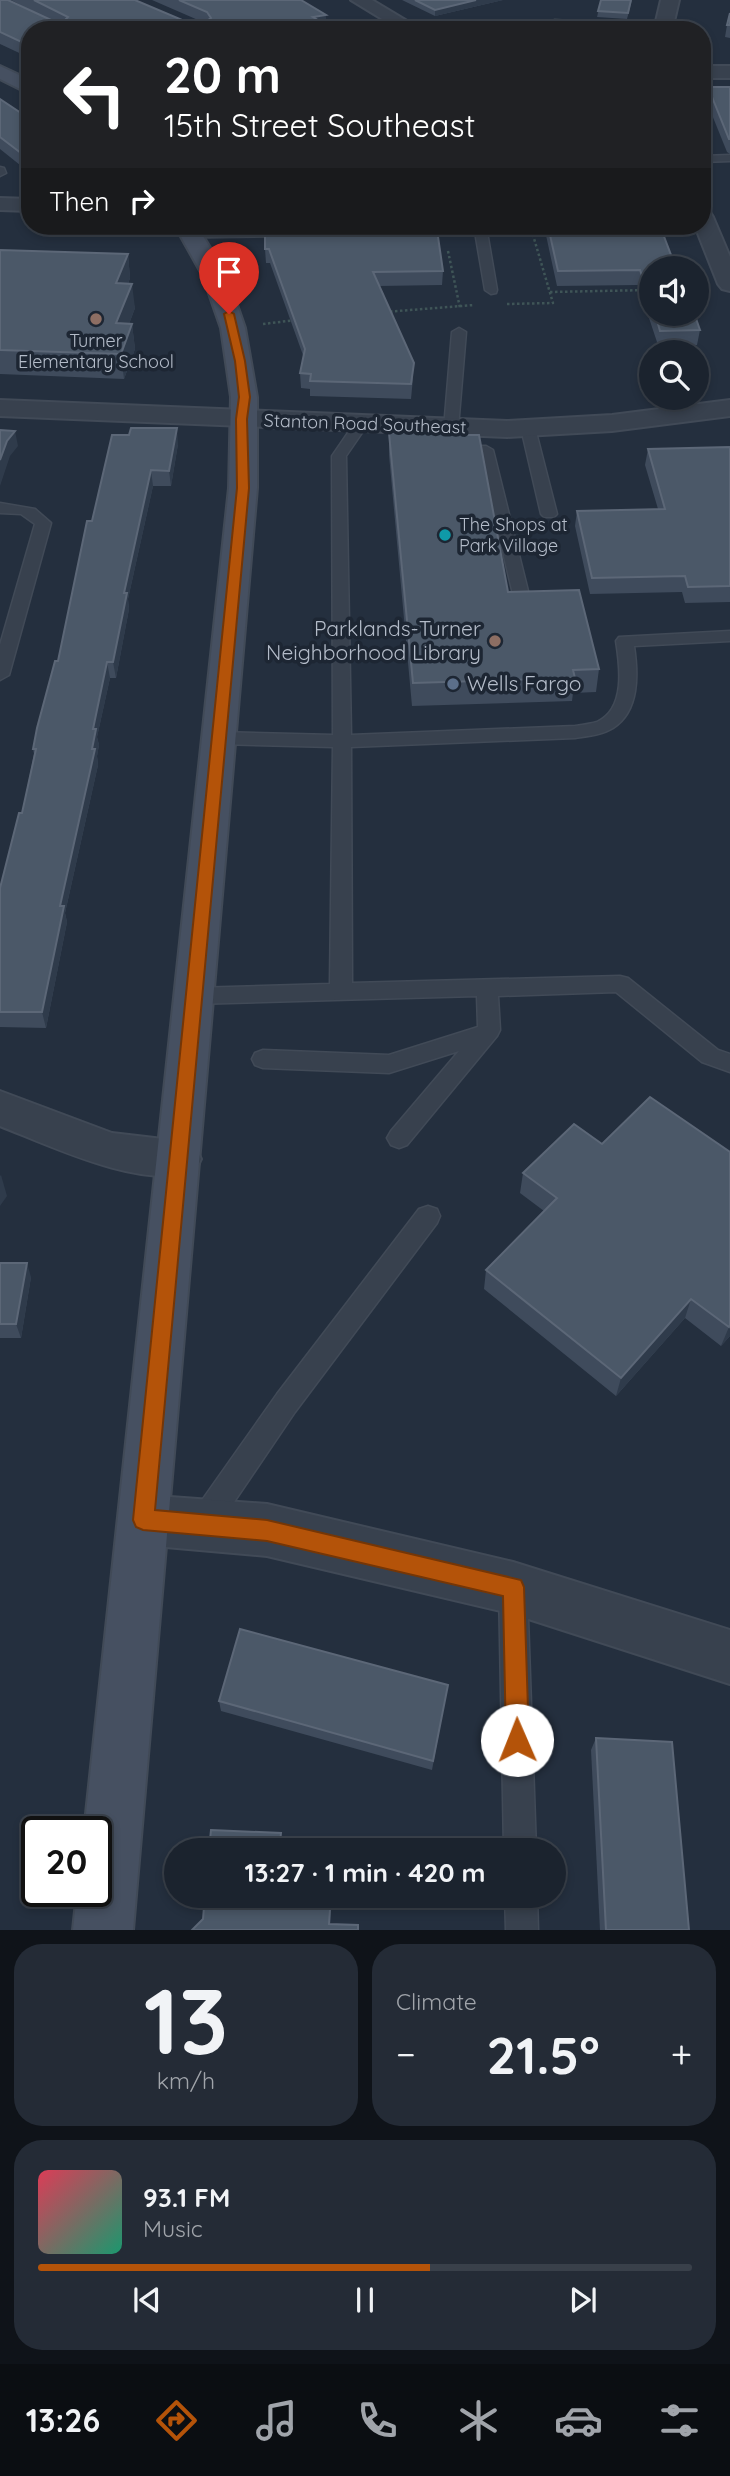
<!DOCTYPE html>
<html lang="en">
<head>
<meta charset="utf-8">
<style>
  :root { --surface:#1b232e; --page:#242b36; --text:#f1f3f6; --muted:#a0a4aa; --line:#39404a; --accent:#b45309 }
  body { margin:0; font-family:Quicksand,sans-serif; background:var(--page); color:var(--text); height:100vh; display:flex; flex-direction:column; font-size:26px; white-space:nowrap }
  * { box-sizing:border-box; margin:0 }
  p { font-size:23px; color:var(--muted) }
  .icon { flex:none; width:38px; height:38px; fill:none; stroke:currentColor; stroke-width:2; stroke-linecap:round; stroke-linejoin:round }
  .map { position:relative; height:1930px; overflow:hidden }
  .sheet { display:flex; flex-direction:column; gap:14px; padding:14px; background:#0f1319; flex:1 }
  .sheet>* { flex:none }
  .hud { position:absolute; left:21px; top:21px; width:690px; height:214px; border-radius:28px; box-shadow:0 4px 10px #0003,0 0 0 2px var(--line); background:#202124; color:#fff; overflow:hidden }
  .tools { position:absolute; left:639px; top:256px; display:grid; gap:14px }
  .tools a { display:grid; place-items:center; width:70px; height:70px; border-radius:50%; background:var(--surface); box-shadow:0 4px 10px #0003,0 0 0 2px var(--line); font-size:35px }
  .speed { position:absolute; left:21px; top:1816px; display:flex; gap:14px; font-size:35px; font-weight:700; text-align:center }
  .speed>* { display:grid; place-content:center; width:91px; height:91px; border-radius:50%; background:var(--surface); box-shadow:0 4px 10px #0003,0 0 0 2px var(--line); line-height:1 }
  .speed .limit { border:4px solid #111; border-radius:10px; background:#fff; color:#111 }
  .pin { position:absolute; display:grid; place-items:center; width:60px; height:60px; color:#fff; margin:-72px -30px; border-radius:50% 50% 50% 0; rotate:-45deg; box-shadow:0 0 7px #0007 }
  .pin .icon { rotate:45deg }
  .me { position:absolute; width:77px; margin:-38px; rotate:359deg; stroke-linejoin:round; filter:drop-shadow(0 0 5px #0008) }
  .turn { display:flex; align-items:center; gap:24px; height:147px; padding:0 28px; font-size:32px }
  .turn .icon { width:91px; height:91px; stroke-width:2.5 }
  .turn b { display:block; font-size:49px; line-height:60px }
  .then { display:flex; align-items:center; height:66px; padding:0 28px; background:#0003; gap:14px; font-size:26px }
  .big { font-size:52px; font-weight:700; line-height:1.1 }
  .sheet .card { flex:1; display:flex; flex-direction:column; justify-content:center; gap:10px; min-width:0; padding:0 24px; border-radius:28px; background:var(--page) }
  .sheet .dial { align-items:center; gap:0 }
  .dial b { font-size:91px; line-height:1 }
  .song { display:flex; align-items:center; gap:21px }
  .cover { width:84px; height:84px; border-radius:10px; background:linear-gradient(135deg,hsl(350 70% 55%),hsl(160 70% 35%)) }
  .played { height:7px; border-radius:4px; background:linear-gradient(90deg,var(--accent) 60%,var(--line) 60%) }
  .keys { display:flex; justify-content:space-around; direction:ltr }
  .heat { display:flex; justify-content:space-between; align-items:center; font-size:38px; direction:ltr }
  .sheet .tiles { flex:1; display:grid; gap:14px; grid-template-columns:1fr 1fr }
  .card:last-child { grid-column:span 2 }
  .trip { position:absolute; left:164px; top:1838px; width:402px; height:70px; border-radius:35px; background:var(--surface); box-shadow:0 4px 10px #0003,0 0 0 2px var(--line); font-weight:700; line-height:70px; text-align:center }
  .tab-bar { display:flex; height:112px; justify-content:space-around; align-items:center; background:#0b0e12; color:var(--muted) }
  .tab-bar .icon { width:49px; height:49px }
  .tab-bar .on { color:var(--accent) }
  .tab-bar b { font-size:32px; color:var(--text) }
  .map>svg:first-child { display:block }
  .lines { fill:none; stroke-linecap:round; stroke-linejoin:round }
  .service-casing { stroke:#414a57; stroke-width:3 }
  .minor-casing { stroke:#414a57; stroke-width:4 }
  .tertiary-casing { stroke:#414a57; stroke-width:4 }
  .secondary-casing { stroke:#414a57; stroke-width:4 }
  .path { stroke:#3f5557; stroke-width:2.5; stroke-dasharray:2.5 2.5; stroke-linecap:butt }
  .service { fill:#38414e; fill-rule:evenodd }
  .minor { fill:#38414e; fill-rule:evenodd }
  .tertiary { fill:#38414e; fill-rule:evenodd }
  .secondary { fill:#465061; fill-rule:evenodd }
  .wall { fill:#3f4b5c }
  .shaded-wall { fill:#2f3b4b }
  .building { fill:#4b5868; stroke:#5c6777; stroke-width:2 }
  .route { fill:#b45309; stroke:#753606; stroke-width:2 }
  .education-dot { fill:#8d6e63; stroke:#1d2633; stroke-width:2.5 }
  .culture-dot { fill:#0f9aa8; stroke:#1d2633; stroke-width:2.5 }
  .service-dot { fill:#5c6f8a; stroke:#1d2633; stroke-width:2.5 }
  .labels { text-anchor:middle; stroke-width:7; stroke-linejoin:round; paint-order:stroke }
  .far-poi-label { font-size:18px; fill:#b4bcc9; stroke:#1d2633 }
  .far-street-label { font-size:18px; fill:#b4bcc9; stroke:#1d2633 }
  .poi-label { font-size:21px; fill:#b4bcc9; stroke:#1d2633; text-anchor:end }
</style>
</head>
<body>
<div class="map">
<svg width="730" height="1930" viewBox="0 0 730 1930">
  <rect width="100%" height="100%" fill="#242f3e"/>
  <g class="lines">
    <g class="service-casing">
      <g id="service">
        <polygon points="555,20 599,23 604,26 603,30 558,26 557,30 547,30 552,21"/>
        <polygon points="730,155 730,161 702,162 702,156"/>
        <polygon points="0,167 4,168 6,173 0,176"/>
        <polygon points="474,226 486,226 497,290 496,293 491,294 485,290"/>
        <polygon points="459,328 466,332 458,428 451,432 444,428 452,332"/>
        <path d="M 361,420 L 368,424 L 346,456 L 351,735 L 575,726 C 582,725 590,724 597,722 C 626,709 620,666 616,641 L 619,637 L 730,631 L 730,641 L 634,646 C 638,673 640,711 613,728 C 602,735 587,736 575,738 L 351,747 L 352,983 L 620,976 L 628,978 L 718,1050 L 730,1054 L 730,1072 L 702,1062 L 616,992 L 498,996 L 500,1030 L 497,1036 L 407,1145 L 399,1148 L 391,1145 L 387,1138 L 391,1131 L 459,1051 L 389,1073 L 263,1068 L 255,1065 L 252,1059 L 255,1053 L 263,1050 L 389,1055 L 478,1027 L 477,996 L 194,1004 L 186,1002 L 183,996 L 186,990 L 194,988 L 330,984 L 333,747 L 218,744 L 209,738 L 218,732 L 333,735 L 332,456 L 356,421 Z"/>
        <polygon points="528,424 535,428 557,514 554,517 544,517 541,514 521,428"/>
        <polygon points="465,433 472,437 474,446 486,446 493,450 532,607 530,611 524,612 516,607 480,455 467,455 460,451 458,437"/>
        <polygon points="0,503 35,509 51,523 9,675 0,680 0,645 35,524 21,514 0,513"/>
        <polygon points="428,1206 437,1209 440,1216 437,1223 295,1412 213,1533 203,1537 193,1533 189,1523 193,1513 277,1394 419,1209"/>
        <polygon points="513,1574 523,1578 527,1588 536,1850 504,1850 499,1588 503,1578"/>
        <polygon points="505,1895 537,1895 538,1930 506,1930"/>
      </g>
    </g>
    <g class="minor-casing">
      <g id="minor">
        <polygon points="351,0 372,0 422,30 400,30"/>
        <polygon points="661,0 679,0 672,30 654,30"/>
        <rect x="702" y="66" width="28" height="12"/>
        <polygon points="0,198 30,199 30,211 0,210"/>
        <polygon points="702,211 710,212 713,217 730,257 730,291 722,289 718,284 695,226 702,226"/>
        <polygon points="181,226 478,226 475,231 467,233 189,237 181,235 178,230"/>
        <path d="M 0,1091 L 112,1133 L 180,1141 L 195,1146 L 201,1159 L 195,1172 C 142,1190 51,1146 0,1126 Z"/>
        <polygon points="143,1495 267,1504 513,1562 730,1630 730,1684 513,1614 267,1556 143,1545 125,1538 118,1520 125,1502"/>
      </g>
    </g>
    <g class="tertiary-casing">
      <polygon id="tertiary" points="0,400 507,421 612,415 730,400 730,416 612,431 507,437 0,416"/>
    </g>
    <g class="secondary-casing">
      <g id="secondary">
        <polygon points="0,66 30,80 30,94 0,79"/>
        <polygon points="175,226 197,226 227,276 245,328 257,397 257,488 133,1930 73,1930 77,1892 96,1892 96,1832 84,1832 229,488 231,397 221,328 203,276"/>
      </g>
    </g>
    <g class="path">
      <polyline points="448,251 460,308"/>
      <polyline points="550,292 651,290"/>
      <polyline points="507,304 553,303 533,235"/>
      <polyline points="385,312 474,305"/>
      <polyline points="263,324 296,320"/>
    </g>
    <use href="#service" class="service"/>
    <use href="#minor" class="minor"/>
    <use href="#tertiary" class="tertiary"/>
    <use href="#secondary" class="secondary"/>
  </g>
  <g class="wall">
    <polygon points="0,0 42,16 11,0 135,0 182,20 198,20 152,0 301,0 326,15 30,30 30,58 0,44"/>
    <polygon points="402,0 503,0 435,16"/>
    <polygon points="601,0 632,0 627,19 597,17"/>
    <polygon points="730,13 730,38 725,37 727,25"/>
    <polygon points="708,87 730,87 730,154 727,152 706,100"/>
    <polygon points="0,99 30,119 30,173 0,149"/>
    <polygon points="397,226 443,271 442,285 379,286 413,378 411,399 310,396 310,389 301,388 300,373 304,358 270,263 266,263 265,249 335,232 396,231"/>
    <polygon points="544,226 660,226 651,268 651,313 694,313 700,330 697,345 658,345 638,285 557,286"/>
    <polygon points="0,250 128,254 130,278 128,284 135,308 129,324 132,324 135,349 124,379 0,374"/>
    <polygon points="389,433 508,592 599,669 596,692 573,693 572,701 412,706 389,455"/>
    <polygon points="178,444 171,486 153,486 128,599 129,609 116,678 110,678 97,737 99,745 97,756 98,765 65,913 67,922 46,1028 0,1027 0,888 22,813 34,754 33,749 58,661 92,521"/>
    <polygon points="730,447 730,602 685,603 682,592 590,594 575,526 577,511 658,509 645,465 648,449"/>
    <polygon points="602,1144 730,1152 730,1336 721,1346 685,1318 616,1396 484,1289 486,1270 544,1211 520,1193 523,1173"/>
    <polygon points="0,1263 31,1277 21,1338 0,1338"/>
    <polygon points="448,1685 432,1770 221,1711 219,1701"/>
    <polygon points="596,1738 689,1930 600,1930 591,1750"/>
  </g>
  <g class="shaded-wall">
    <polygon points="476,0 503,0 435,16 435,10"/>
    <polygon points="326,15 326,27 313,17"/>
    <polygon points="128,254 130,278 119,308 116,283"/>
    <polygon points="132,284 135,308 120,348 116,323"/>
    <polygon points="132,324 135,349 124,379 121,354"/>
    <polygon points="177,428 178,444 171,486 169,471"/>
    <polygon points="15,431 18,446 10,456 0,486 0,460 7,441"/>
    <polygon points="151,470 153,486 128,599 129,609 116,678 113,662 124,593"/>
    <polygon points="107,662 110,678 97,737 99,745 97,756 98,765 65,913 67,922 46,1028 42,1012 60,906 92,749 93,729"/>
    <polygon points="1,1175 7,1196 0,1206 0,1176"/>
    <polygon points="27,1263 31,1277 21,1338 16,1324"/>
    <polygon points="691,1299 685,1318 616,1396 621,1378"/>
    <polygon points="730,1325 730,1336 721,1346 729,1327"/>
    <polygon points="281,1833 283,1843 282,1850 279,1850"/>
    <polygon points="331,1895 332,1895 330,1930 329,1924"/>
  </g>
  <g class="building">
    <polygon points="0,0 8,0 51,20 65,20 68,17 34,0 135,0 182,20 208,20 211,18 207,12 179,0 301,0 326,15 313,17 334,30 30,30 30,46 0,32"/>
    <polygon points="415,0 476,0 435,10"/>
    <polygon points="601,0 631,0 628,13 598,11"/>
    <polygon points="730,13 730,25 727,25"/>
    <polygon points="708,87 730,87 730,139 729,139"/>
    <polygon points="0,99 30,119 30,160 0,137"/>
    <polygon points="265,226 334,226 335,232 398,231 397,226 432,226 433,231 437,230 443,271 373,272 414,363 411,384 310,381 311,374 300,373 305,349 269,249 265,249"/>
    <polygon points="548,226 660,226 676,268 651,268 651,302 640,270 558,271"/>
    <polygon points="0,250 128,254 116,283 132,284 116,323 132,324 121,354 0,350"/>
    <polygon points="655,313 694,313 700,330 660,331"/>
    <polygon points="131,428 177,428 169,471 151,470 124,593 127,593 113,662 107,662 93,729 96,729 92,749 95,749 60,906 64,906 42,1012 0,1012 0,888 19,813 22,813 36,749 33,749 37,728 55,661 58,661 87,521 92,521 112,435 129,435"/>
    <polygon points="0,430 15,431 7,441 0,460"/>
    <polygon points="460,432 463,435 479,435 508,592 579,590 599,669 573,670 575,678 413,683 389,433"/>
    <polygon points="730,447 730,586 688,587 685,576 592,578 577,511 665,509 648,449"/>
    <polygon points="650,1097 730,1152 730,1325 729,1327 691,1299 621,1378 486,1270 557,1198 523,1173 574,1124 602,1144"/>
    <polygon points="0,1263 27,1263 16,1324 0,1324"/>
    <polygon points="240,1629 448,1685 433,1761 219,1701"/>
    <polygon points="596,1738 672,1742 689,1930 606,1930"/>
    <polygon points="211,1830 281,1833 279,1850 209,1850"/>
    <polygon points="205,1895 331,1895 329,1924 358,1925 358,1930 192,1930 203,1919"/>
  </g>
  <polygon class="route" points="229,311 234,314 245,361 250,397 247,419 249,488 155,1510 267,1520 521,1580 524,1587 529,1740 525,1748 517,1752 509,1748 506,1740 503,1596 267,1541 143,1530 136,1527 133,1520 237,488 236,419 239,397 235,361 224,314"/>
  <g class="education-dot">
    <circle cx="96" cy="319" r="7"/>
    <circle cx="495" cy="641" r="7"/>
  </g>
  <circle class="culture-dot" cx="445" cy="535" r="7"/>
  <circle class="service-dot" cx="453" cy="684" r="7"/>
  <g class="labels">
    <g class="far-poi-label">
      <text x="96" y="347">Turner<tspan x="96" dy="21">Elementary School</tspan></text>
      <text x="459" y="531" text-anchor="start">The Shops at<tspan x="459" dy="21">Park Village</tspan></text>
    </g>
    <g class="far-street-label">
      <text transform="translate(365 424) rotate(2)" y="6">Stanton Road Southeast</text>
    </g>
    <g class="poi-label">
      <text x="481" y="636">Parklands-Turner<tspan x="481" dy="24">Neighborhood Library</tspan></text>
      <text x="467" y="691" text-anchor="start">Wells Fargo</text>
    </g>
  </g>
</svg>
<div class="tools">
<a><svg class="icon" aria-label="sound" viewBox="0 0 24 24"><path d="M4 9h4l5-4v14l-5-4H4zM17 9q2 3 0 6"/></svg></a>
<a><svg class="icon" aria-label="search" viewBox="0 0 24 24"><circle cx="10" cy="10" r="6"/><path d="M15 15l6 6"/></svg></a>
</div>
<div class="speed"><div class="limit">20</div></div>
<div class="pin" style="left:229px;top:314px;background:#d93025"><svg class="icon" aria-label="arrive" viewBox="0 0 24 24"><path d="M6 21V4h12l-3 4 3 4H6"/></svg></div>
<svg class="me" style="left:517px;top:1740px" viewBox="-20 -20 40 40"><circle r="19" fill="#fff"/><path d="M0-13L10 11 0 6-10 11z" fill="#b45309"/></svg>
<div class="trip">13:27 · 1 min · 420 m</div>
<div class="hud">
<div class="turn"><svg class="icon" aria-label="left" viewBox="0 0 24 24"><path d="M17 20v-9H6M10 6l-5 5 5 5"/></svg><div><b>20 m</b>15th Street Southeast</div></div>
<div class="then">Then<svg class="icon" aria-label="right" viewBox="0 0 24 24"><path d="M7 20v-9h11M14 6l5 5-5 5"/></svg></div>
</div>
</div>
<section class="sheet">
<div class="tiles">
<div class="card dial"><b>13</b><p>km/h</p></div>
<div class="card"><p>Climate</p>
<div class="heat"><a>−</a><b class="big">21.5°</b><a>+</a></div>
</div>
<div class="card">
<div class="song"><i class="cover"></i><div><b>93.1 FM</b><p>Music</p></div></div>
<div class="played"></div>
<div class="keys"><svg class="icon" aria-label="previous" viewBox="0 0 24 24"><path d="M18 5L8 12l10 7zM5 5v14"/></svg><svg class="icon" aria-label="pause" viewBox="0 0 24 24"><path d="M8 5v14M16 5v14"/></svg><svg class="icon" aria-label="next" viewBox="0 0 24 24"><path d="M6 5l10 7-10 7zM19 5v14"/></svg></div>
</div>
</div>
</section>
<nav class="tab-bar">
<b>13:26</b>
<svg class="icon on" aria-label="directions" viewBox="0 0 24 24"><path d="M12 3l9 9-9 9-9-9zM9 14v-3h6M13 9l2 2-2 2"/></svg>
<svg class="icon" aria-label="music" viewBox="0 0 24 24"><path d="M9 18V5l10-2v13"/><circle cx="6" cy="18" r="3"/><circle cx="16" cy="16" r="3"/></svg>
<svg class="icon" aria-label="phone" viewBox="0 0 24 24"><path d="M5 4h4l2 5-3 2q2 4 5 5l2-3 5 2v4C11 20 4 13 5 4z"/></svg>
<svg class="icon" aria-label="climate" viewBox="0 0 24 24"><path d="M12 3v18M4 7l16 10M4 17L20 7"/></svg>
<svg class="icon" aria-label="car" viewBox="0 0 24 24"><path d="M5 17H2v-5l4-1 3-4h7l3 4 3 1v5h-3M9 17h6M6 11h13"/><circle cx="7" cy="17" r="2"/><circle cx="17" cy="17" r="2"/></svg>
<svg class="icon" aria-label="filters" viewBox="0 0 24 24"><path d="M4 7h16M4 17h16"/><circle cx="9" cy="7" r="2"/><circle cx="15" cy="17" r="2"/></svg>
</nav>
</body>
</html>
